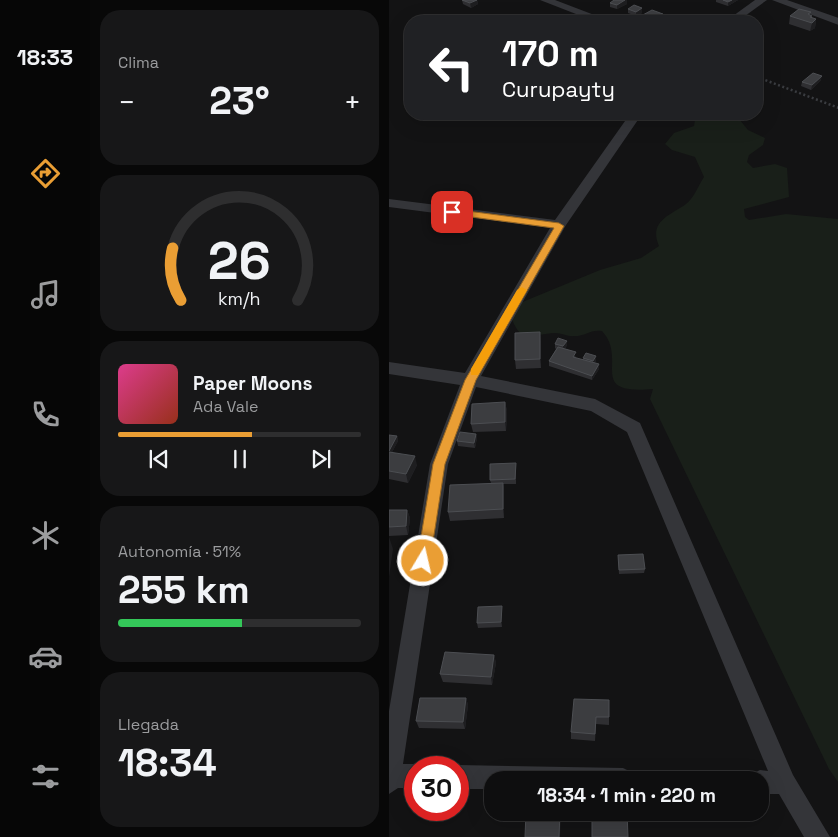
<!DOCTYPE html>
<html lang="es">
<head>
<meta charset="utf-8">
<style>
  :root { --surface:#0e0e0f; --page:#171718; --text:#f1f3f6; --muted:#9b9c9e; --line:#2e2e2f; --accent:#ea9e34 }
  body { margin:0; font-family:"Space Grotesk",sans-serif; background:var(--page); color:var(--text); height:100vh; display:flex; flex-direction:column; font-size:19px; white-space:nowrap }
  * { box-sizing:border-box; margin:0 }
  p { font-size:16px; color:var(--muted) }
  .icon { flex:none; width:28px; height:28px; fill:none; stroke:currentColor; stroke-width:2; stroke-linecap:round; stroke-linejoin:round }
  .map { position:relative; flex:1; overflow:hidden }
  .panel { display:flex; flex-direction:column; gap:10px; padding:10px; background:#080808; width:299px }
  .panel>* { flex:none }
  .top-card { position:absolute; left:15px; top:15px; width:359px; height:105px; border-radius:20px; box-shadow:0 5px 20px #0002,0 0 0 1px var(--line); background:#202124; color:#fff; overflow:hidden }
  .speed { position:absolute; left:15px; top:756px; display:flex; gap:10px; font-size:25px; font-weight:700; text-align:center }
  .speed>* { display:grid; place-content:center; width:65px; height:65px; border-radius:50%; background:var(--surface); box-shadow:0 5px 20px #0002,0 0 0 1px var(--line); line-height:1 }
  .speed .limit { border:8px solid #d22; background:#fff; color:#111 }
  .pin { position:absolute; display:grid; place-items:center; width:42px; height:42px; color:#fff; margin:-21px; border-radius:10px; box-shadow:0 2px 8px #0006 }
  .me { position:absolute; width:55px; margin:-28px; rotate:9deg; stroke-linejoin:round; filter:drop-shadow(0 0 4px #0008) }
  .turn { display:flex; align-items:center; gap:18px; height:105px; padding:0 15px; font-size:22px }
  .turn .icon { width:65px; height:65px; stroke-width:2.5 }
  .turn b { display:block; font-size:35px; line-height:42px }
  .big { font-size:38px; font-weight:700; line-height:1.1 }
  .panel .card { flex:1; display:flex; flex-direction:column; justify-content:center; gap:8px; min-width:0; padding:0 18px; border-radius:20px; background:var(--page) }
  .panel .dial { align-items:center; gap:0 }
  .dial svg { height:130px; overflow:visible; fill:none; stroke:var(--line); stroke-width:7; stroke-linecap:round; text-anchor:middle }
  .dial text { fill:var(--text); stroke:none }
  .song { display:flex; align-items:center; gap:15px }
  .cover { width:60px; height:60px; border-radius:8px; background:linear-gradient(135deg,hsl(330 70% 55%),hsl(10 70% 35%)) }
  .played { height:5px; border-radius:2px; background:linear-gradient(90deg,var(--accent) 55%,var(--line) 55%) }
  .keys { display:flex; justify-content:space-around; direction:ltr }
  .heat { display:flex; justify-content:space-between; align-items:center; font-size:28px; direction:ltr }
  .charge { height:8px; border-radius:4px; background:linear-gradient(90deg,#34c759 51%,var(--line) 0) }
  .trip { position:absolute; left:95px; top:771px; width:285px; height:50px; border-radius:20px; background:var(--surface); box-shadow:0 5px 20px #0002,0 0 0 1px var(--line); font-weight:700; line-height:50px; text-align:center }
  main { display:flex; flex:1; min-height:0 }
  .menu { display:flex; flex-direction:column; width:90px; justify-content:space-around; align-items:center; background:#060606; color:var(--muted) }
  .menu .icon { width:35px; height:35px }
  .menu .current { color:var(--accent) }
  .menu b { font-size:22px; color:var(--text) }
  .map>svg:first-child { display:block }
  .green { fill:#191f19 }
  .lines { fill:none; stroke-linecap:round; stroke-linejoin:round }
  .path { stroke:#3a3c40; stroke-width:2.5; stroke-dasharray:2 2.5; stroke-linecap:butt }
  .minor { fill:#343539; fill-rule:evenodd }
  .wall { fill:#2f2f32 }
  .shaded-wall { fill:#1e1e20 }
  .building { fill:#3c3d40; stroke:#4c4e52 }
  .route { fill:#ea9e34; stroke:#986722 }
  .slow { fill:#f59e0b }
</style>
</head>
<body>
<main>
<nav class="menu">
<b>18:33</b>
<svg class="icon current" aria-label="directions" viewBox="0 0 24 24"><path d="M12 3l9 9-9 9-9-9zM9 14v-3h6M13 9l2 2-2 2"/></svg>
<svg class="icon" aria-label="music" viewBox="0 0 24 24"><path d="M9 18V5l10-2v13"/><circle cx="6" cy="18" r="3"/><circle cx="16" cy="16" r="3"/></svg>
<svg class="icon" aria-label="phone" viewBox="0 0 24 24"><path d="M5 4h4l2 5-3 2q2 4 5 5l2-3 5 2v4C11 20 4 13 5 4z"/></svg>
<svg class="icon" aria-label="climate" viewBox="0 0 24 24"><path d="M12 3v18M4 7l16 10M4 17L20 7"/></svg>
<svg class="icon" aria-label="car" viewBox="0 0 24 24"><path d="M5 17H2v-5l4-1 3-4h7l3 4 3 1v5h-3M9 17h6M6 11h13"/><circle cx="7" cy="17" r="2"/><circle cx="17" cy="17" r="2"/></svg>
<svg class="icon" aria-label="filters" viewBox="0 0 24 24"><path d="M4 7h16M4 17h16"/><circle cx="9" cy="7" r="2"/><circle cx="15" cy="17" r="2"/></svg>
</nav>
<section class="panel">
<div class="card"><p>Clima</p>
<div class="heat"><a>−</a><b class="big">23°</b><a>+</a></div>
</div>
<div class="card dial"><svg viewBox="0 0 100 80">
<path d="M14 69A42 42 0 1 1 86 69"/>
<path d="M14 69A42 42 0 0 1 9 37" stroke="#ea9e34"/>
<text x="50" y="56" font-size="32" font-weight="700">26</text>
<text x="50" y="72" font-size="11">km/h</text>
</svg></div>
<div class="card">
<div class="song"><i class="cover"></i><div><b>Paper Moons</b><p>Ada Vale</p></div></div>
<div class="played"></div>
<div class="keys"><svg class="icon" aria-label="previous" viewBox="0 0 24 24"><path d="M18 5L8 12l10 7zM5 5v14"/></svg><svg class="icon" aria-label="pause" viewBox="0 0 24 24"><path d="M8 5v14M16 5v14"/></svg><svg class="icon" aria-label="next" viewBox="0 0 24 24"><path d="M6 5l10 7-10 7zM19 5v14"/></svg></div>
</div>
<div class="card"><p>Autonomía · 51%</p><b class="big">255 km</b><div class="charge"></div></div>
<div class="card"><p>Llegada</p><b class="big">18:34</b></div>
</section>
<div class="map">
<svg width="450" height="837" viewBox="0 0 450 837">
  <rect width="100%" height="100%" fill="#131314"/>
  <path class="green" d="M 302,114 L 346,114 L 359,130 L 376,138 L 374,145 L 360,155 L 358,162 L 364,168 L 386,164 L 398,168 L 400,197 L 355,209 L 356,217 L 360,220 L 397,214 L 449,219 L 449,782 L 440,769 L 261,399 L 264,389 C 196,395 240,360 213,331 C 202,329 196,336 186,336 C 179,337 173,333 166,333 C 142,334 133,346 122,317 L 131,303 L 211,270 L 252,258 L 270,246 C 259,221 282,215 297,204 C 305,198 309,186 315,177 L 306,157 L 283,150 L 276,144 L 285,133 L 305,126 L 306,120 Z"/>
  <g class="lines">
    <polyline class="path" points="368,77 450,108"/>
    <g class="minor">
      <polygon points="151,0 166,0 221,21 205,21"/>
      <polygon points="366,0 378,0 349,21 337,21"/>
      <polygon points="383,0 398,0 450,18 450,25"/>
      <polygon points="241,114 253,114 177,225 92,376 206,399 251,423 404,775 441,837 415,837 390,794 371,794 371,780 360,780 363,774 371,770 379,771 238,432 202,411 87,387 59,464 14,764 26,764 34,768 26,768 26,788 9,788 0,794 0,711 41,464 71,385 0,374 0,362 76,373 161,228 0,207 0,199 166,220"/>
      <polygon points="69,765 234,768 242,772 246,780 104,780 104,789 69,789 69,768 64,768"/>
    </g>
  </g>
  <g class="wall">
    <polygon points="73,0 88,0 89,4 82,8 74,4"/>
    <polygon points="327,0 349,0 339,6 327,2"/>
    <polygon points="221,3 238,4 228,9 221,7"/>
    <polygon points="253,8 253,13 247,16 239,13 239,9"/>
    <polygon points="421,15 422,18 427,19 426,28 421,31 400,24 401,16"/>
    <polygon points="252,16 274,18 269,21 255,21 252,20"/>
    <polygon points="432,80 422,90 412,86 413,82"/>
    <polygon points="152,341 152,368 127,369 126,360"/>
    <polygon points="178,341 178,345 176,349 187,357 186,358 194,360 194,358 207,360 206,363 210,369 203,380 160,366 160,361 167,349 166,348 166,344"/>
    <polygon points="116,402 118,411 117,431 84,432 82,424"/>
    <polygon points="87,434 88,438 86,448 69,446 68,441"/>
    <polygon points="0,435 8,436 9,441 3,452 28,465 19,483 0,479"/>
    <polygon points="127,463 127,484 114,484 115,491 115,518 61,521 59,512 102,483 101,480"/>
    <polygon points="0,510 18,510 21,518 19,535 0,536"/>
    <polygon points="229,555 256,569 255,573 230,574"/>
    <polygon points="113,610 113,627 89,628 88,623"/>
    <polygon points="105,655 107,663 103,685 54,682 51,674"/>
    <polygon points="77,698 79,705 76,729 30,728 27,721"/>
    <polygon points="220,700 220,725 207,724 206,741 182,739 182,732"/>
  </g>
  <g class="shaded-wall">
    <polygon points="86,0 89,0 88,0 89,4 82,8 81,3"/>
    <polygon points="236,0 238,0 238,4 228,9 228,5"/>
    <polygon points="343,0 349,0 339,6 339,2"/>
    <polygon points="253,8 253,13 247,16 247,12"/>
    <polygon points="274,14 274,18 269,21 264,21 264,20"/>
    <polygon points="427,19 426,28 421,31 423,23"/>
    <polygon points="433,76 432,80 422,90 423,85"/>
    <polygon points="151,332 152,341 152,368 151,359"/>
    <polygon points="178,341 178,345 175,351 174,346"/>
    <polygon points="207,356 207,360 204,366 204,361"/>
    <polygon points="210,364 210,369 203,380 203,376"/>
    <polygon points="116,402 118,411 117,431 116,422"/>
    <polygon points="87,434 88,438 86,448 85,443"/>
    <polygon points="8,436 9,441 0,458 0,451"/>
    <polygon points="26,456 28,465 19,483 17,474"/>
    <polygon points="114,483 115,491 115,518 114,509"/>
    <polygon points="18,510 21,518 19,535 17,526"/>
    <polygon points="0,537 4,549 0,577"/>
    <polygon points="113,606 113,627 112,622"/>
    <polygon points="105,655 107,663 103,685 102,677"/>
    <polygon points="77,698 79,705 76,729 74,722"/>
    <polygon points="171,812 172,812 171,837 170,837"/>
  </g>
  <g class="building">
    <polygon points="73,0 88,0 81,3"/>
    <polygon points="225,0 236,0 228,5 221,3"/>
    <polygon points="334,0 343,0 339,2"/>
    <polygon points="245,5 253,8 247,12 239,9"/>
    <polygon points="410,9 422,12 419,14 423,16 421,17 427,19 423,23 401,16"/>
    <polygon points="263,10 274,14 264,20 252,16"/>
    <polygon points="296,18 305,21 291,21"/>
    <polygon points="424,73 433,76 423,85 413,82"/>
    <polygon points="151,332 151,359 126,360 126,333"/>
    <polygon points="169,338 178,341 174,346 166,344"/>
    <polygon points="169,347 187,352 184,357 210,364 203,376 160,361"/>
    <polygon points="197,353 207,356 204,361 194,358"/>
    <polygon points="116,402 116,422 82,424 83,404"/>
    <polygon points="71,432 87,434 85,443 68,441"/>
    <polygon points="0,435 8,436 0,451"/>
    <polygon points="0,452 26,456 17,474 0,471"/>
    <polygon points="127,463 126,479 101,480 101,464"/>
    <polygon points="114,483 114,509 59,512 61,485"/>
    <polygon points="0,510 18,510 17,526 0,527"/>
    <polygon points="254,554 256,569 230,570 229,555"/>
    <polygon points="113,606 112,622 88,623 89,607"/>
    <polygon points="56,652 105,655 102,677 51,674"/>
    <polygon points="31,698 77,698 74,722 27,721"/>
    <polygon points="185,699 220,700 220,717 207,717 206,734 182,732"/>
    <polygon points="137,812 171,812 170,837 136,837"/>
    <polygon points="238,812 239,837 203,837 203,813"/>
  </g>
  <polygon class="route" points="63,209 170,223 175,226 87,380 56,464 41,561 34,567 28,561 44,464 76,380 165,228 60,214 60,210"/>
  <polygon class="slow" points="133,287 138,290 89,375 82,375 82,369 128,290"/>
</svg>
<div class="speed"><div class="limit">30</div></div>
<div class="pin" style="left:63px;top:212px;background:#d93025"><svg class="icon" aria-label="arrive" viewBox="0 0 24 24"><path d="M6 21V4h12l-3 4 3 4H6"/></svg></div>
<svg class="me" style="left:34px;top:561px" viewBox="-20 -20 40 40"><circle r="17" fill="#ea9e34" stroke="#fff" stroke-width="3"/><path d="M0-11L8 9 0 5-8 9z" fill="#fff"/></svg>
<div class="trip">18:34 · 1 min · 220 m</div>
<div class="top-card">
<div class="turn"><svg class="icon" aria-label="left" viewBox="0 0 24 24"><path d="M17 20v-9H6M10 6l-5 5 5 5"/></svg><div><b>170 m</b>Curupayty</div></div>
</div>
</div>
</main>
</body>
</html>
